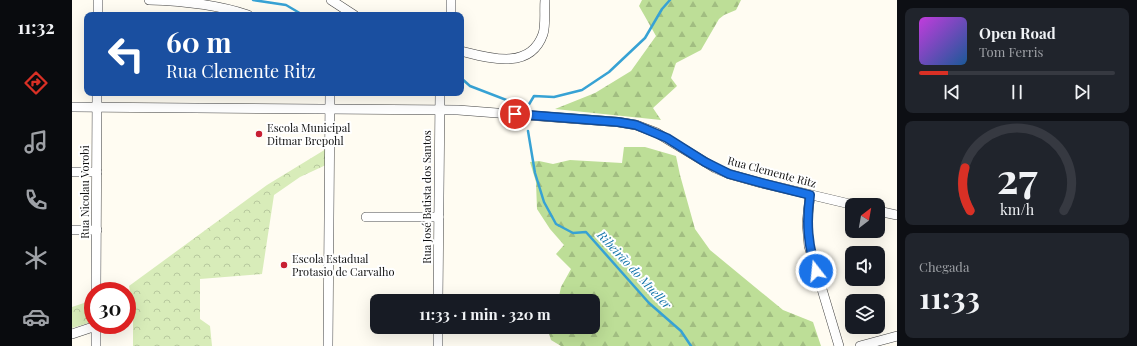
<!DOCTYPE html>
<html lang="pt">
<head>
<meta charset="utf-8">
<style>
  :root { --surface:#171b24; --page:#20242c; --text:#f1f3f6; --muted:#9ea1a6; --line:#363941; --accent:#d93025 }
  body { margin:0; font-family:"Playfair Display",serif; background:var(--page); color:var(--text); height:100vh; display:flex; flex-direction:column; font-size:15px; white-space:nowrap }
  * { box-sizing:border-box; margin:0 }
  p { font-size:13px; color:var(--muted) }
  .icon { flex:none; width:22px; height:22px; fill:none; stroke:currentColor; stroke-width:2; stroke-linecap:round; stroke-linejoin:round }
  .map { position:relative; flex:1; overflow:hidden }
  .sheet { display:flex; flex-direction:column; gap:8px; padding:8px; background:#0d0f14; width:240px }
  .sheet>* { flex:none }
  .hud { position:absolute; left:12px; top:12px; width:380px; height:84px; border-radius:8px; box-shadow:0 4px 16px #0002; background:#1a4fa0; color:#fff; overflow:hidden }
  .needle { width:26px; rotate:31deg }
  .fabs { position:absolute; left:773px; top:198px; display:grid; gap:8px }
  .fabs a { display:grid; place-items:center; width:40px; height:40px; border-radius:8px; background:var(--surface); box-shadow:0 4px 16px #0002; font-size:20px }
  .speed { position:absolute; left:12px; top:282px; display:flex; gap:8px; font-size:20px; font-weight:700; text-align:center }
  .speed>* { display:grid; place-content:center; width:52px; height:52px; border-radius:50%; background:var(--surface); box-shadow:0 4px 16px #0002; line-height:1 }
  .speed .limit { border:6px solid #d22; background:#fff; color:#111 }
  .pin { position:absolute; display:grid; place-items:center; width:34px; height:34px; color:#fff; margin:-17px; border:2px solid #fff; border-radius:50%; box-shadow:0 1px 4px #0007 }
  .me { position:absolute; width:44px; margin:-22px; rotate:344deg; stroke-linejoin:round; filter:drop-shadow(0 0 3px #0008) }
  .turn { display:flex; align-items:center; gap:14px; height:84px; padding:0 16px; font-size:18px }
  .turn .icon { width:52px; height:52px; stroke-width:2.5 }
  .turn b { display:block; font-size:28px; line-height:34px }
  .big { font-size:30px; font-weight:700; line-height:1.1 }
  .sheet .widget { flex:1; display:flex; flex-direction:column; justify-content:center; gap:6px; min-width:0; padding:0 14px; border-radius:8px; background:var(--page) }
  .sheet .dial { align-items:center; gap:0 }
  .dial svg { height:104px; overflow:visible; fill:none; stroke:var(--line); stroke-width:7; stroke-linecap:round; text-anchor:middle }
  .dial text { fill:var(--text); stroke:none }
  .song { display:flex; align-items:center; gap:12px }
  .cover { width:48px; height:48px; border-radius:6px; background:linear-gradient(135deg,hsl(290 70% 55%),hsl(210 70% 35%)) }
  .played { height:4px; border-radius:2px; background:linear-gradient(90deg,var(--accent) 15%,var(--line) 15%) }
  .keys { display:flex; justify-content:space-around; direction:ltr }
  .trip { position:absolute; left:298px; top:294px; width:230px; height:40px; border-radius:8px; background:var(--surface); box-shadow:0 4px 16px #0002; font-weight:700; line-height:40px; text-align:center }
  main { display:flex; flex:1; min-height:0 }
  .menu { display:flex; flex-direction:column; width:72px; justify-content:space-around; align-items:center; background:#090b0e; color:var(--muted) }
  .menu .icon { width:28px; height:28px }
  .menu .active { color:var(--accent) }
  .menu b { font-size:18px; color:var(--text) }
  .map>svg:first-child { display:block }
  .forest { fill:url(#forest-firs) }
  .park { fill:url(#park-crowns) }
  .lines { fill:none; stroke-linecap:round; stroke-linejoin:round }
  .stream { stroke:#37a2d4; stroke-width:2.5 }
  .minor-casing { stroke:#434343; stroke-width:10 }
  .minor { stroke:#fff; stroke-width:9 }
  .route-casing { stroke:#114b97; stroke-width:10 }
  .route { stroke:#1a73e8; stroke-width:7 }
  .poi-dot { fill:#c81f34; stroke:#fff; stroke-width:1.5 }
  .labels { text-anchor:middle; stroke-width:4; stroke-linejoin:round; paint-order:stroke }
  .poi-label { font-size:11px; fill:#101010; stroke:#fff; text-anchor:start }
  .street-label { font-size:11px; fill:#101010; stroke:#fff }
  .water-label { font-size:12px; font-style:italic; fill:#1173a9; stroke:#fff }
</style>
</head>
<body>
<main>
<nav class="menu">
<b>11:32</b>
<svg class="icon active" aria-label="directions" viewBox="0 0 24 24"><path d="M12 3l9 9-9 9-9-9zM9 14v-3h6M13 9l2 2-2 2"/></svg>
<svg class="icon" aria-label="music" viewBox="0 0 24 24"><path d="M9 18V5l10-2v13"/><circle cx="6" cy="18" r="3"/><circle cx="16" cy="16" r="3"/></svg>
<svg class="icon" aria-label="phone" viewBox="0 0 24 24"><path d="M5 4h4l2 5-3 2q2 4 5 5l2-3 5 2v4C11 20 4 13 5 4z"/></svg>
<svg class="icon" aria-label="climate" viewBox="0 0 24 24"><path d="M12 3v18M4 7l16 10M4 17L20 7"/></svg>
<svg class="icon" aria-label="car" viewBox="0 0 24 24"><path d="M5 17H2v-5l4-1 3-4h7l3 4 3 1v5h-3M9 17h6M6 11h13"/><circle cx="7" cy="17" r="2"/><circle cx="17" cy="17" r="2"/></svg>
</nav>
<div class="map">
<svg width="825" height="346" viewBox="0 0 825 346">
  <defs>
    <pattern id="forest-firs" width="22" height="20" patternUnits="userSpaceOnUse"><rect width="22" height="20" fill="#bdde97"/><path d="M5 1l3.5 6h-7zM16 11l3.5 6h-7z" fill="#a1bd81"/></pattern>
    <pattern id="park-crowns" width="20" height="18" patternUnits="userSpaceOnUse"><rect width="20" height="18" fill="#d8ecb9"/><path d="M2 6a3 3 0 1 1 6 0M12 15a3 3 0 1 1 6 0" fill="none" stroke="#b8c99e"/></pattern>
  </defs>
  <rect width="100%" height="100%" fill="#fffcf2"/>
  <g class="forest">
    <polygon points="570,0 669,0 664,10 652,15 647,19 629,50 604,63 599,78 605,86 581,108 589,120 483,109 523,93 559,71 584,36 567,6"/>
    <polygon points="552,147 573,147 604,156 608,175 623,229 638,250 711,310 741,322 749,346 489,346 479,340 475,327 521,327 521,301 486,301 489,287 499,269 484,254 492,245 478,229 465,209 464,182 458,162 467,161 481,164 498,160 550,163"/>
  </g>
  <g class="park">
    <polygon points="254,149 256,164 228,177 202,195 190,274 128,279 128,319 138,326 140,346 61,346 61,318 55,317 55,304 60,303 57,286 195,185"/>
    <polygon points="21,300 20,322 0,328 0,307"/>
  </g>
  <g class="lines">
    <g class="stream">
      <polyline points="181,0 214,5 231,15"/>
      <polyline points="389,78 398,86 450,106"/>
      <polyline points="456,106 462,96 482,97 510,90 537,72 573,38 590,9 598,0"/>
      <polyline points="456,131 463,173 472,202 484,224 501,233 514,232 577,303 609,331 619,346"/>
    </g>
    <g class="minor-casing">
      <g id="minor">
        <path d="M 77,0 C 111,1 144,4 176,15"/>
        <polyline points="259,0 282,15"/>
        <polyline points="26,15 26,0"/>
        <polyline points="379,15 379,0"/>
        <path d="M 389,51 C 417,58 458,71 471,34 C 474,24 472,11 473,0"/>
        <polyline points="0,107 386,110 546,122 564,125 585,133 643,168 657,174 689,183 782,205"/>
        <polyline points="0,172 25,172"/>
        <polyline points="738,195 735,223 737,246 767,346"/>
        <polyline points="806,211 825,215"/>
        <polyline points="294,217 367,217"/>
        <polyline points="0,230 25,230"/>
        <polyline points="24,291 25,93"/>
        <polyline points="366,301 368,93"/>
        <polyline points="0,334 24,326"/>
        <polyline points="24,346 24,325"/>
        <polyline points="256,346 258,93"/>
        <polyline points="366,346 366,327"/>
        <polyline points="788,346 825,336"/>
      </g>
    </g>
    <use href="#minor" class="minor"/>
  </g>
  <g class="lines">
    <g class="route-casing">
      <path id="route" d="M 443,114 L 546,122 L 564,125 L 595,138 L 633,162 L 657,174 L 690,183 L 738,195 C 734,223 736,244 744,271"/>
    </g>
    <use href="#route" class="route"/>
  </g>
  <g class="poi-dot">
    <circle cx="187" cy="134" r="4"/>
    <circle cx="212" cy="265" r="4"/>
  </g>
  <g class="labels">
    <g class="poi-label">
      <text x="195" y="132">Escola Municipal<tspan x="195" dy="13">Ditmar Brepohl</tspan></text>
      <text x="220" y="263">Escola Estadual<tspan x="220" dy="13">Protasio de Carvalho</tspan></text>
    </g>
    <g class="street-label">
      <text transform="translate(700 172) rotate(15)" y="4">Rua Clemente Ritz</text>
      <text transform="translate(13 192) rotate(-90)" y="4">Rua Nicolau Vorobi</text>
      <text transform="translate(355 197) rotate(-90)" y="4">Rua José Batista dos Santos</text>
    </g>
    <g class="water-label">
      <text transform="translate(562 270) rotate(47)" y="4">Ribeirão do Mueller</text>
    </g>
  </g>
</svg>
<div class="fabs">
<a><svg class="needle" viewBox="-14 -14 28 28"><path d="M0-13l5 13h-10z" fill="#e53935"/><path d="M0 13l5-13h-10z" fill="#9ea1a6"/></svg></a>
<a><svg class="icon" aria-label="sound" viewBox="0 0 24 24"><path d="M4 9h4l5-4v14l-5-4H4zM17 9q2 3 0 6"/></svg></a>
<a><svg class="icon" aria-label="layers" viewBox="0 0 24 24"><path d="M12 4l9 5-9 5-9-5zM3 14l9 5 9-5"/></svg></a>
</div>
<div class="speed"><div class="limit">30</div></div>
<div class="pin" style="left:443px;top:114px;background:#d93025"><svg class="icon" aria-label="arrive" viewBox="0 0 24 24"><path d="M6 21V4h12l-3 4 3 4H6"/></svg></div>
<svg class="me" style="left:744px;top:271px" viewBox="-20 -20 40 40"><circle r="17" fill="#1a73e8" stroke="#fff" stroke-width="3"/><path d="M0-11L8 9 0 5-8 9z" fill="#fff"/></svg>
<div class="trip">11:33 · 1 min · 320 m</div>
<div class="hud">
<div class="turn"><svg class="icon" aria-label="left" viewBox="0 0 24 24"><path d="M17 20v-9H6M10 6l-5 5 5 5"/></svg><div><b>60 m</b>Rua Clemente Ritz</div></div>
</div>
</div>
<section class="sheet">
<div class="widget">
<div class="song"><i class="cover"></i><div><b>Open Road</b><p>Tom Ferris</p></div></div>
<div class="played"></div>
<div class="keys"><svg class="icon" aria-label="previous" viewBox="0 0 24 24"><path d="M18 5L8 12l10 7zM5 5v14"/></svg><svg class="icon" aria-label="pause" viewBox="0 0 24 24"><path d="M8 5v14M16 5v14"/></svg><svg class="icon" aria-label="next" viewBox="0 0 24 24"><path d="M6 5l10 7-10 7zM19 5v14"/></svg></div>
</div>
<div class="widget dial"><svg viewBox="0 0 100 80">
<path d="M14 69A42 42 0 1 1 86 69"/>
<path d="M14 69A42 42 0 0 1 10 36" stroke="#d93025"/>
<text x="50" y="56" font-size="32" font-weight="700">27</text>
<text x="50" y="72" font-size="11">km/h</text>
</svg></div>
<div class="widget"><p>Chegada</p><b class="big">11:33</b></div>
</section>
</main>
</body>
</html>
